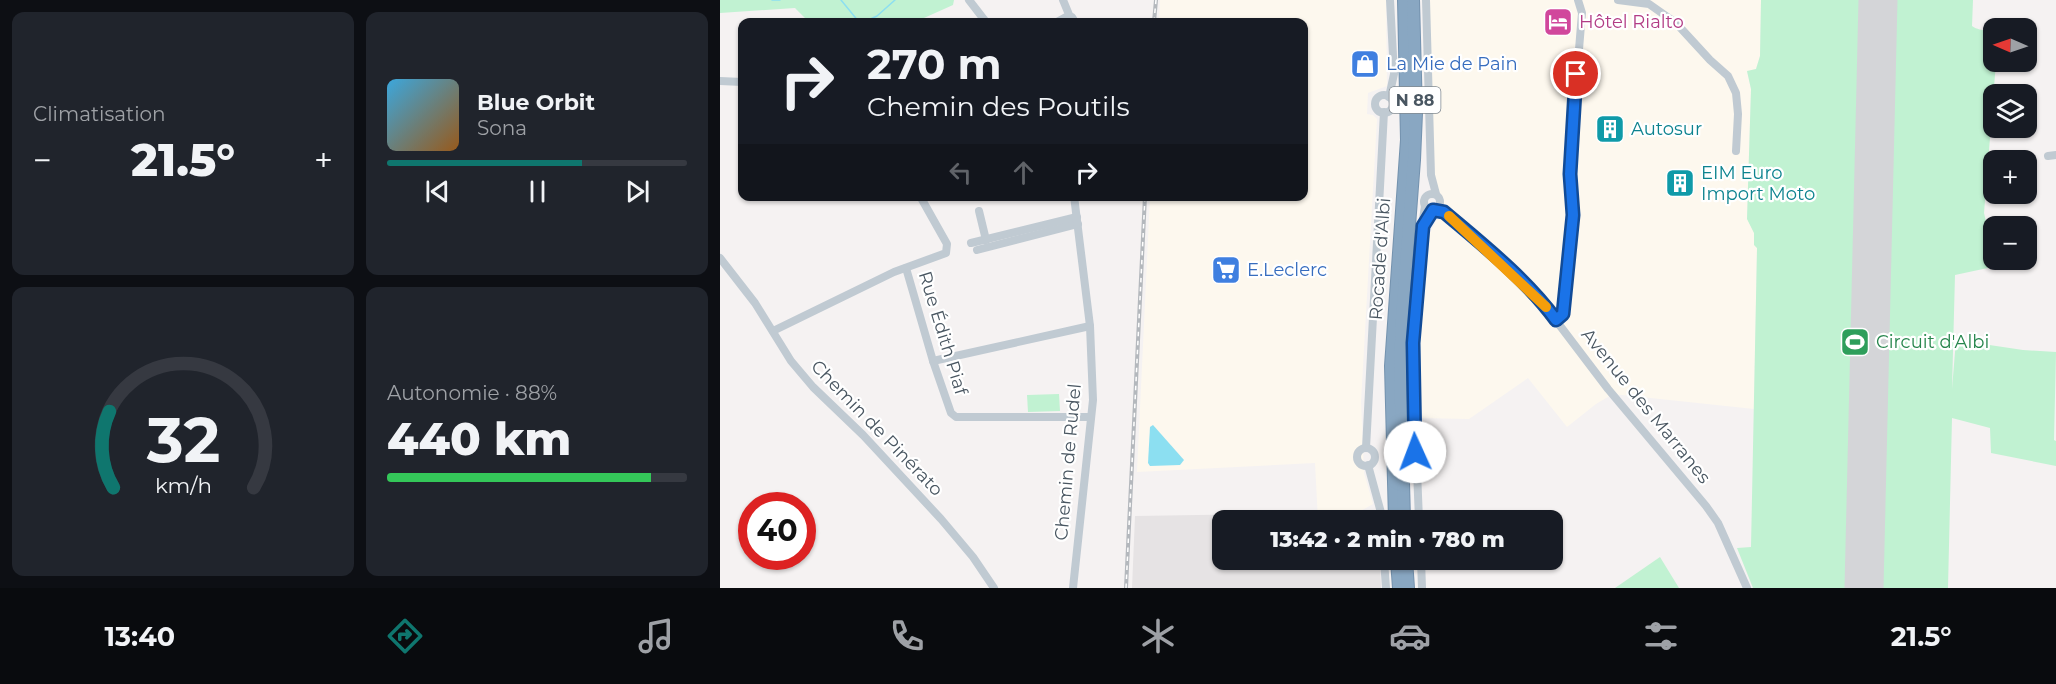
<!DOCTYPE html>
<html lang="fr">
<head>
<meta charset="utf-8">
<style>
  :root { --surface:#171b24; --page:#20242c; --text:#f1f3f6; --muted:#9ea1a6; --line:#363941; --accent:#0f766e }
  body { margin:0; font-family:Montserrat,sans-serif; background:var(--page); color:var(--text); height:100vh; display:flex; flex-direction:column; font-size:22px; white-space:nowrap }
  * { box-sizing:border-box; margin:0 }
  p { font-size:20px; color:var(--muted) }
  .icon { flex:none; width:33px; height:33px; fill:none; stroke:currentColor; stroke-width:2; stroke-linecap:round; stroke-linejoin:round }
  .map { position:relative; flex:1; overflow:hidden }
  .drawer { display:flex; flex-direction:column; gap:12px; padding:12px; background:#0d0f14; width:720px }
  .drawer>* { flex:none }
  .guide { position:absolute; left:18px; top:18px; width:570px; height:183px; border-radius:12px; box-shadow:0 2px 4px #0004; background:#171b24; color:var(--text); overflow:hidden }
  .needle { width:39px; rotate:272deg }
  .buttons { position:absolute; left:1263px; top:18px; display:grid; gap:12px }
  .buttons a { display:grid; place-items:center; width:54px; height:54px; border-radius:12px; background:var(--surface); box-shadow:0 2px 4px #0004; font-size:30px }
  .speed { position:absolute; left:18px; top:492px; display:flex; gap:12px; font-size:30px; font-weight:700; text-align:center }
  .speed>* { display:grid; place-content:center; width:78px; height:78px; border-radius:50%; background:var(--surface); box-shadow:0 2px 4px #0004; line-height:1 }
  .speed .limit { border:9px solid #d22; background:#fff; color:#111 }
  .pin { position:absolute; display:grid; place-items:center; width:51px; height:51px; color:#fff; margin:-26px; border:3px solid #fff; border-radius:50%; box-shadow:0 2px 6px #0007 }
  .me { position:absolute; width:66px; margin:-33px; rotate:358deg; stroke-linejoin:round; filter:drop-shadow(0 0 4px #0008) }
  .turn { display:flex; align-items:center; gap:21px; height:126px; padding:0 30px; font-size:27px }
  .turn .icon { width:78px; height:78px; stroke-width:2.5 }
  .turn b { display:block; font-size:42px; line-height:51px }
  .lanes { display:flex; align-items:center; height:57px; padding:0 30px; background:#0003; justify-content:center; gap:30px; direction:ltr }
  .lanes .off { opacity:.35 }
  .big { font-size:45px; font-weight:800; line-height:1.1 }
  .drawer .widget { flex:1; display:flex; flex-direction:column; justify-content:center; gap:9px; min-width:0; padding:0 21px; border-radius:12px; background:var(--page) }
  .drawer .dial { align-items:center; gap:0 }
  .dial svg { height:156px; overflow:visible; fill:none; stroke:var(--line); stroke-width:7; stroke-linecap:round; text-anchor:middle }
  .dial text { fill:var(--text); stroke:none }
  .song { display:flex; align-items:center; gap:18px }
  .cover { width:72px; height:72px; border-radius:9px; background:linear-gradient(135deg,hsl(200 70% 55%),hsl(30 70% 35%)) }
  .played { height:6px; border-radius:3px; background:linear-gradient(90deg,var(--accent) 65%,var(--line) 65%) }
  .keys { display:flex; justify-content:space-around; direction:ltr }
  .heat { display:flex; justify-content:space-between; align-items:center; font-size:33px; direction:ltr }
  .charge { height:9px; border-radius:4px; background:linear-gradient(90deg,#34c759 88%,var(--line) 0) }
  .drawer .tiles { flex:1; display:grid; gap:12px; grid-template-columns:repeat(2,1fr) }
  .trip { position:absolute; left:492px; top:510px; width:351px; height:60px; border-radius:12px; background:var(--surface); box-shadow:0 2px 4px #0004; font-weight:800; line-height:60px; text-align:center }
  .dock { display:flex; height:96px; justify-content:space-around; align-items:center; background:#090b0e; color:var(--muted) }
  .dock .icon { width:42px; height:42px }
  .dock .selected { color:var(--accent) }
  .dock b { font-size:27px; color:var(--text) }
  main { display:flex; flex:1; min-height:0 }
  .map>svg:first-child { display:block }
  .commercial { fill:#fdf8ee }
  .education { fill:#e6e3e4 }
  .green { fill:#c1f2d2 }
  .water { fill:#8cdff1 }
  .lines { fill:none; stroke-linecap:round; stroke-linejoin:round }
  .stream { stroke:#8cdff1; stroke-width:1.5 }
  .runway { stroke:#d4d5d8; stroke-width:39 }
  .highway-casing { stroke:#7492ae; stroke-width:14 }
  .minor { stroke:#c0cad2; stroke-width:8 }
  .highway { stroke:#89a7c2; stroke-width:12 }
  .rail-casing { stroke:#b4b8bd; stroke-width:4 }
  .rail { stroke:#fff; stroke-width:1.5; stroke-dasharray:4.5; stroke-linecap:butt }
  .route-casing { stroke:#114b97; stroke-width:15 }
  .route { stroke:#1a73e8; stroke-width:10 }
  .slow { stroke:#f59e0b; stroke-width:10 }
  .labels { text-anchor:middle; stroke-width:4.5; stroke-linejoin:round; paint-order:stroke }
  .shield { fill:#fff; stroke:#808990; stroke-width:1.5 }
  .shield-label { font-size:16px; font-weight:bold; fill:#495661 }
  .hotel-label { font-size:18px; fill:#b23c85; stroke:#fff; text-anchor:start }
  .shop-label { font-size:18px; fill:#366cbe; stroke:#fff; text-anchor:start }
  .culture-label { font-size:18px; fill:#0d838f; stroke:#fff; text-anchor:start }
  .street-label { font-size:18px; fill:#495661; stroke:#fff }
  .leisure-label { font-size:18px; fill:#27864d; stroke:#fff; text-anchor:start }
</style>
</head>
<body>
<main>
<section class="drawer">
<div class="tiles">
<div class="widget"><p>Climatisation</p>
<div class="heat"><a>−</a><b class="big">21.5°</b><a>+</a></div>
</div>
<div class="widget">
<div class="song"><i class="cover"></i><div><b>Blue Orbit</b><p>Sona</p></div></div>
<div class="played"></div>
<div class="keys"><svg class="icon" aria-label="previous" viewBox="0 0 24 24"><path d="M18 5L8 12l10 7zM5 5v14"/></svg><svg class="icon" aria-label="pause" viewBox="0 0 24 24"><path d="M8 5v14M16 5v14"/></svg><svg class="icon" aria-label="next" viewBox="0 0 24 24"><path d="M6 5l10 7-10 7zM19 5v14"/></svg></div>
</div>
<div class="widget dial"><svg viewBox="0 0 100 80">
<path d="M14 69A42 42 0 1 1 86 69"/>
<path d="M14 69A42 42 0 0 1 12 30" stroke="#0f766e"/>
<text x="50" y="56" font-size="32" font-weight="700">32</text>
<text x="50" y="72" font-size="11">km/h</text>
</svg></div>
<div class="widget"><p>Autonomie · 88%</p><b class="big">440 km</b><div class="charge"></div></div>
</div>
</section>
<div class="map">
<svg width="1336" height="588" viewBox="0 0 1336 588">
  <rect width="100%" height="100%" fill="#f5f2f2"/>
  <g class="commercial">
    <polygon points="440,0 666,0 667,86 648,93 647,114 653,115 657,119 641,402 644,473 653,504 625,520 598,520 595,463 417,472 430,197 584,196 584,22 439,22"/>
    <polygon points="709,0 1041,0 1040,56 1036,69 1027,72 1031,89 1027,218 1034,233 1034,244 1037,248 1034,409 893,394 876,404 847,427 808,378 749,419 699,418 696,353 703,247 720,213 715,186"/>
  </g>
  <polygon class="education" points="540,514 540,520 502,520 502,560 545,560 546,565 557,560 604,560 607,568 622,560 660,560 661,588 412,588 415,516"/>
  <g class="green">
    <polygon points="0,0 234,0 233,5 195,22 89,22 75,8 0,13"/>
    <path d="M 1041,0 L 1253,0 L 1252,26 C 1257,30 1262,29 1267,32 C 1277,37 1274,52 1274,62 L 1276,62 L 1264,213 L 1273,251 L 1274,260 L 1276,260 L 1277,266 L 1235,275 L 1232,389 L 1236,340 L 1303,350 L 1336,352 L 1334,440 L 1336,441 L 1336,466 L 1271,453 L 1270,428 L 1232,418 L 1228,588 L 1033,588 L 1017,548 L 1031,547 L 1037,248 L 1034,245 L 1034,233 L 1027,219 L 1031,89 L 1027,71 L 1036,69 L 1040,56 Z"/>
    <polygon points="339,394 340,411 308,412 307,395"/>
    <polygon points="940,557 959,588 895,588"/>
  </g>
  <polygon class="water" points="433,425 464,460 460,465 430,466 428,463 430,427"/>
  <g class="lines">
    <g class="stream">
      <polyline points="52,0 60,0"/>
      <polyline points="121,0 139,22"/>
      <polyline points="144,22 157,16 175,0"/>
    </g>
    <polyline class="runway" points="1144,588 1158,0"/>
    <g class="highway-casing">
      <g id="highway">
        <polyline points="675,520 671,366 687,140 684,0"/>
        <polyline points="684,520 680,366 682,318 694,160 696,113 693,0"/>
        <polyline points="677,560 679,588"/>
        <polyline points="686,560 688,588"/>
      </g>
    </g>
    <g class="minor">
      <polyline points="249,0 266,22"/>
      <polyline points="343,0 350,17"/>
      <polyline points="706,0 711,175 716,194"/>
      <polyline points="898,0 929,4 956,23 990,60 1008,76 1016,93 1018,114 1016,151"/>
      <polyline points="337,22 346,17 352,17 355,22"/>
      <polyline points="0,81 22,82"/>
      <circle cx="664" cy="104" r="9"/>
      <polyline points="669,97 674,74 670,0"/>
      <polyline points="1328,156 1336,155"/>
      <circle cx="712" cy="202" r="8"/>
      <polyline points="715,209 724,212 735,221 825,306 888,389 986,506 998,523 1027,588"/>
      <polyline points="259,211 266,240"/>
      <polyline points="251,243 357,217"/>
      <polyline points="257,250 358,224"/>
      <polyline points="0,258 35,303 71,361 93,387 143,435 221,519 253,557 274,588"/>
      <polyline points="186,268 213,361 231,413 236,417 371,417"/>
      <polyline points="836,320 843,314 845,303 853,215 850,175 851,146 862,13 858,0"/>
      <polyline points="53,331 174,272 226,253 227,244 200,196"/>
      <polyline points="213,361 370,326"/>
      <polyline points="646,448 664,112"/>
      <circle cx="646" cy="457" r="9"/>
      <polyline points="648,465 663,520"/>
      <polyline points="699,520 693,371 703,219 705,206"/>
      <polyline points="664,560 666,588"/>
      <polyline points="701,560 702,588"/>
      <polyline points="353,588 373,400 370,326 354,196"/>
    </g>
    <use href="#highway" class="highway"/>
    <g class="rail-casing">
      <g id="rail">
        <polyline points="434,22 436,0"/>
        <polyline points="406,588 425,196"/>
      </g>
    </g>
    <use href="#rail" class="rail"/>
  </g>
  <g class="lines">
    <g class="route-casing">
      <path id="route" d="M 695,452 L 693,343 L 703,226 L 713,210 L 724,212 C 763,245 806,279 836,320 L 843,314 L 853,215 L 850,174 L 856,74"/>
    </g>
    <use href="#route" class="route"/>
    <polyline class="slow" points="729,216 826,307"/>
  </g>
  <defs>
    <g id="hotel-square" transform="scale(1.5)"><rect x="-9" y="-9" width="18" height="18" rx="4" fill="#d1479c" stroke="#fff"/><path d="M-6-4.5h1.5V1H6V5H4.5V3h-9V5H-6ZM-4 0a1.8 1.8 0 1 1 3.6 0ZM.5 0V-2.5h3Q6-2.5 6 0Z" fill="#fff"/></g>
    <g id="shop-square" transform="scale(1.5)"><rect x="-9" y="-9" width="18" height="18" rx="4" fill="#3f7fe0" stroke="#fff"/><path d="M-5-2.5h2.3a2.7 3.5 0 0 1 5.4 0H5L5.5 6h-11ZM-1.5-2.5h3a1.5 2.3 0 0 0-3 0Z" fill="#fff"/></g>
    <g id="building-square" transform="scale(1.5)"><rect x="-9" y="-9" width="18" height="18" rx="4" fill="#0f9aa8" stroke="#fff"/><path d="M-4-6H4V6H1V3H-1V6H-4ZM-2.5-4.3h1.7v1.8h-1.7ZM.8-4.3h1.7v1.8H.8ZM-2.5-1h1.7V.8h-1.7ZM.8-1h1.7V.8H.8Z" fill="#fff"/></g>
    <g id="supermarket-square" transform="scale(1.5)"><rect x="-9" y="-9" width="18" height="18" rx="4" fill="#3f7fe0" stroke="#fff"/><path d="M-6-5.5h2.5l.6 2H6L4.5 2H-2.5L-4.4-4H-6ZM-1.5 3.2a1.3 1.3 0 1 0 .1 0ZM3 3.2a1.3 1.3 0 1 0 .1 0Z" fill="#fff"/></g>
    <g id="stadium-square" transform="scale(1.5)"><rect x="-9" y="-9" width="18" height="18" rx="4" fill="#2e9e5b" stroke="#fff"/><path d="M0-5a6.5 5 0 1 0 0 10a6.5 5 0 1 0 0-10ZM-3.5-1.8h7v3.6h-7Z" fill="#fff"/></g>
  </defs>
  <g fill-rule="evenodd">
    <use href="#hotel-square" x="838" y="22"/>
    <use href="#shop-square" x="645" y="64"/>
    <use href="#building-square" x="890" y="129"/>
    <use href="#building-square" x="960" y="183"/>
    <use href="#supermarket-square" x="506" y="270"/>
    <use href="#stadium-square" x="1135" y="342"/>
  </g>
  <g class="labels">
    <rect class="shield" x="669.5" y="87" width="51" height="26" rx="4.5"/>
    <g class="shield-label">
      <text x="695" y="106">N 88</text>
    </g>
    <g class="hotel-label">
      <text x="859" y="28">Hôtel Rialto</text>
    </g>
    <g class="shop-label">
      <text x="666" y="70">La Mie de Pain</text>
      <text x="527" y="276">E.Leclerc</text>
    </g>
    <g class="culture-label">
      <text x="911" y="135">Autosur</text>
      <text x="981" y="179">EIM Euro<tspan x="981" dy="21">Import Moto</tspan></text>
    </g>
    <g class="street-label">
      <text transform="translate(660 259) rotate(-86)" y="6">Rocade d'Albi</text>
      <text transform="translate(223 333) rotate(73)" y="6">Rue Édith Piaf</text>
      <text transform="translate(926 406) rotate(51)" y="6">Avenue des Marranes</text>
      <text transform="translate(157 428) rotate(46)" y="6">Chemin de Pinérato</text>
      <text transform="translate(348 462) rotate(-85)" y="6">Chemin de Rudel</text>
    </g>
    <g class="leisure-label">
      <text x="1156" y="348">Circuit d'Albi</text>
    </g>
  </g>
</svg>
<div class="buttons">
<a><svg class="needle" viewBox="-14 -14 28 28"><path d="M0-13l5 13h-10z" fill="#e53935"/><path d="M0 13l5-13h-10z" fill="#9ea1a6"/></svg></a>
<a><svg class="icon" aria-label="layers" viewBox="0 0 24 24"><path d="M12 4l9 5-9 5-9-5zM3 14l9 5 9-5"/></svg></a>
<a>+</a>
<a>−</a>
</div>
<div class="speed"><div class="limit">40</div></div>
<div class="pin" style="left:856px;top:74px;background:#d93025"><svg class="icon" aria-label="arrive" viewBox="0 0 24 24"><path d="M6 21V4h12l-3 4 3 4H6"/></svg></div>
<svg class="me" style="left:695px;top:452px" viewBox="-20 -20 40 40"><circle r="19" fill="#fff"/><path d="M0-13L10 11 0 6-10 11z" fill="#1a73e8"/></svg>
<div class="trip">13:42 · 2 min · 780 m</div>
<div class="guide">
<div class="turn"><svg class="icon" aria-label="right" viewBox="0 0 24 24"><path d="M7 20v-9h11M14 6l5 5-5 5"/></svg><div><b>270 m</b>Chemin des Poutils</div></div>
<div class="lanes"><svg class="icon off" aria-label="left" viewBox="0 0 24 24"><path d="M17 20v-9H6M10 6l-5 5 5 5"/></svg><svg class="icon off" aria-label="ahead" viewBox="0 0 24 24"><path d="M12 20V5M6 11l6-6 6 6"/></svg><svg class="icon" aria-label="right" viewBox="0 0 24 24"><path d="M7 20v-9h11M14 6l5 5-5 5"/></svg></div>
</div>
</div>
</main>
<nav class="dock">
<b>13:40</b>
<svg class="icon selected" aria-label="directions" viewBox="0 0 24 24"><path d="M12 3l9 9-9 9-9-9zM9 14v-3h6M13 9l2 2-2 2"/></svg>
<svg class="icon" aria-label="music" viewBox="0 0 24 24"><path d="M9 18V5l10-2v13"/><circle cx="6" cy="18" r="3"/><circle cx="16" cy="16" r="3"/></svg>
<svg class="icon" aria-label="phone" viewBox="0 0 24 24"><path d="M5 4h4l2 5-3 2q2 4 5 5l2-3 5 2v4C11 20 4 13 5 4z"/></svg>
<svg class="icon" aria-label="climate" viewBox="0 0 24 24"><path d="M12 3v18M4 7l16 10M4 17L20 7"/></svg>
<svg class="icon" aria-label="car" viewBox="0 0 24 24"><path d="M5 17H2v-5l4-1 3-4h7l3 4 3 1v5h-3M9 17h6M6 11h13"/><circle cx="7" cy="17" r="2"/><circle cx="17" cy="17" r="2"/></svg>
<svg class="icon" aria-label="filters" viewBox="0 0 24 24"><path d="M4 7h16M4 17h16"/><circle cx="9" cy="7" r="2"/><circle cx="15" cy="17" r="2"/></svg>
<b>21.5°</b>
</nav>
</body>
</html>
